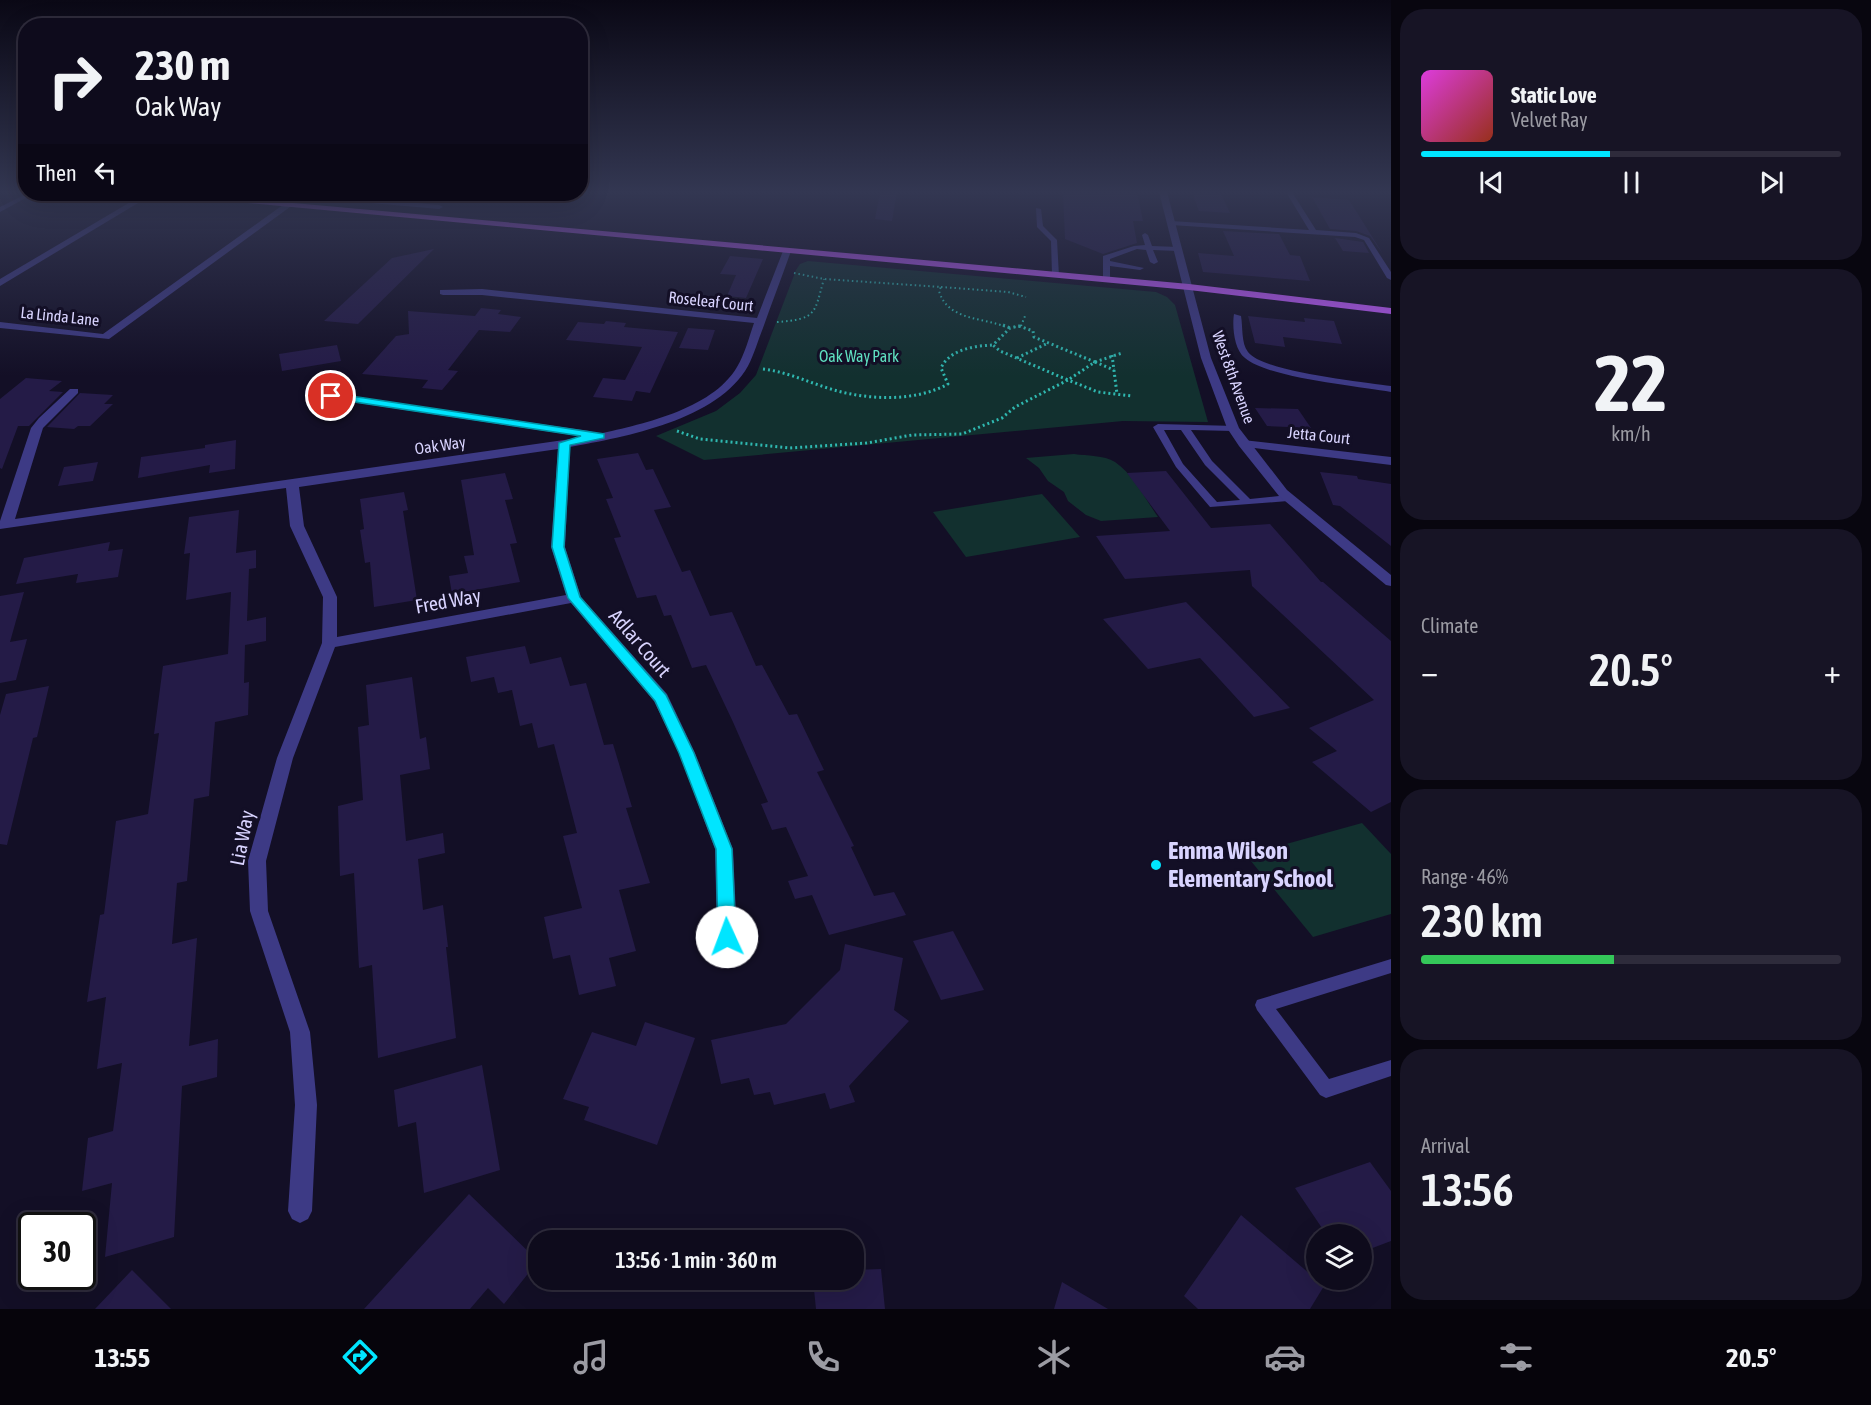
<!DOCTYPE html>
<html lang="en">
<head>
<meta charset="utf-8">
<style>
  :root { --surface:#0e0b1c; --page:#171425; --text:#f1f3f6; --muted:#9b9ba3; --line:#2e2b3b; --accent:#00e5ff }
  body { margin:0; font-family:"Asap Condensed",sans-serif; background:var(--page); color:var(--text); height:100vh; display:flex; flex-direction:column; font-size:22px; white-space:nowrap }
  * { box-sizing:border-box; margin:0 }
  p { font-size:20px; color:var(--muted) }
  .icon { flex:none; width:33px; height:33px; fill:none; stroke:currentColor; stroke-width:2; stroke-linecap:round; stroke-linejoin:round }
  .map { position:relative; flex:1; overflow:hidden }
  .details { display:flex; flex-direction:column; gap:9px; padding:9px; background:#08060f; width:480px }
  .details>* { flex:none }
  .banner { position:absolute; left:18px; top:18px; width:570px; height:183px; border-radius:24px; box-shadow:0 6px 24px #0002,0 0 0 2px var(--line); background:#0e0b1c; color:var(--text); overflow:hidden }
  .controls { position:absolute; left:1306px; top:1224px; display:grid; gap:12px }
  .controls a { display:grid; place-items:center; width:66px; height:66px; border-radius:50%; background:var(--surface); box-shadow:0 6px 24px #0002,0 0 0 2px var(--line); font-size:30px }
  .speed { position:absolute; left:18px; top:1212px; display:flex; gap:12px; font-size:30px; font-weight:700; text-align:center }
  .speed>* { display:grid; place-content:center; width:78px; height:78px; border-radius:50%; background:var(--surface); box-shadow:0 6px 24px #0002,0 0 0 2px var(--line); line-height:1 }
  .speed .limit { border:3px solid #111; border-radius:9px; background:#fff; color:#111 }
  .pin { position:absolute; display:grid; place-items:center; width:51px; height:51px; color:#fff; margin:-26px; border:3px solid #fff; border-radius:50%; box-shadow:0 2px 6px #0007 }
  .me { position:absolute; width:66px; margin:-33px; rotate:358deg; stroke-linejoin:round; filter:drop-shadow(0 0 4px #0008) }
  .turn { display:flex; align-items:center; gap:21px; height:126px; padding:0 18px; font-size:27px }
  .turn .icon { width:78px; height:78px; stroke-width:2.5 }
  .turn b { display:block; font-size:42px; line-height:51px }
  .then { display:flex; align-items:center; height:57px; padding:0 18px; background:#0003; gap:12px; font-size:22px }
  .big { font-size:45px; font-weight:600; line-height:1.1 }
  .details .widget { flex:1; display:flex; flex-direction:column; justify-content:center; gap:9px; min-width:0; padding:0 21px; border-radius:24px; background:var(--page) }
  .details .dial { align-items:center; gap:0 }
  .dial b { font-size:78px; line-height:1 }
  .song { display:flex; align-items:center; gap:18px }
  .cover { width:72px; height:72px; border-radius:9px; background:linear-gradient(135deg,hsl(300 70% 55%),hsl(10 70% 35%)) }
  .played { height:6px; border-radius:3px; background:linear-gradient(90deg,var(--accent) 45%,var(--line) 45%) }
  .keys { display:flex; justify-content:space-around; direction:ltr }
  .heat { display:flex; justify-content:space-between; align-items:center; font-size:33px; direction:ltr }
  .charge { height:9px; border-radius:4px; background:linear-gradient(90deg,#34c759 46%,var(--line) 0) }
  .trip { position:absolute; left:528px; top:1230px; width:336px; height:60px; border-radius:24px; background:var(--surface); box-shadow:0 6px 24px #0002,0 0 0 2px var(--line); font-weight:600; line-height:60px; text-align:center }
  .tabs { display:flex; height:96px; justify-content:space-around; align-items:center; background:#06040b; color:var(--muted) }
  .tabs .icon { width:42px; height:42px }
  .tabs .selected { color:var(--accent) }
  .tabs b { font-size:27px; color:var(--text) }
  main { display:flex; flex:1; min-height:0 }
  .map>svg:first-child { display:block }
  .green { fill:#12302f }
  .building { fill:#241b47 }
  .lines { fill:none; stroke-linecap:round; stroke-linejoin:round }
  .path-far1 { stroke:#2fb8b0; stroke-width:2; stroke-dasharray:1.5 3; stroke-linecap:butt }
  .path { stroke:#2fb8b0; stroke-width:3; stroke-dasharray:2 3; stroke-linecap:butt }
  .service { fill:#3d3a85; fill-rule:evenodd }
  .minor { fill:#3d3a85; fill-rule:evenodd }
  .tertiary { fill:#3d3a85; fill-rule:evenodd }
  .primary { fill:#c25bff; fill-rule:evenodd }
  .route { fill:#00e5ff; stroke:#0095a6; stroke-width:1.5 }
  .poi-dot { fill:#00e5ff; stroke:#130f26; stroke-width:2 }
  .labels { text-anchor:middle; stroke-width:6; stroke-linejoin:round; paint-order:stroke }
  .far-street-label { font-size:16px; fill:#d9d4ff; stroke:#130f26 }
  .far-park-label { font-size:16px; fill:#5fe0c0; stroke:#130f26 }
  .street-label { font-size:20px; fill:#d9d4ff; stroke:#130f26 }
  .near-poi-label { font-size:24px; font-weight:bold; fill:#d9d4ff; stroke:#130f26; text-anchor:start }
</style>
</head>
<body>
<main>
<div class="map">
<svg width="1391" height="1309" viewBox="0 0 1391 1309">
  <rect width="100%" height="100%" fill="#130f26"/>
  <g class="green">
    <polygon points="808,261 1156,292 1167,297 1175,305 1208,422 1123,421 704,460 656,436 716,411 740,393 756,375 796,270 800,264"/>
    <path d="M 1074,454 C 1087,456 1104,455 1115,462 C 1133,474 1146,500 1158,517 L 1101,521 L 1086,515 L 1068,501 L 1064,492 L 1048,481 L 1039,468 L 1026,458 Z"/>
    <polygon points="1042,494 1080,537 966,557 933,512"/>
    <polygon points="1362,823 1391,854 1391,914 1313,937 1246,855"/>
  </g>
  <g class="building">
    <polygon points="880,192 897,192 892,221 875,219"/>
    <polygon points="1063,192 1137,192 1143,221 1133,221 1137,243 1103,254 1065,239"/>
    <polygon points="1192,192 1220,192 1230,213 1199,211"/>
    <polygon points="1312,197 1349,200 1383,254 1370,236 1356,231 1330,229"/>
    <polygon points="1223,231 1279,234 1290,255 1300,256 1310,281 1203,272 1198,253 1234,256"/>
    <polygon points="1335,238 1363,242 1369,253 1343,251"/>
    <polygon points="434,249 358,324 324,321 392,258"/>
    <polygon points="730,256 763,259 746,298 727,296 736,275 720,274"/>
    <polygon points="481,308 501,310 498,314 521,317 510,332 479,330 448,370 458,371 442,390 422,388 428,380 362,374 396,336 409,334 408,311 475,316"/>
    <polygon points="1248,316 1305,322 1304,318 1334,321 1342,344 1283,337 1285,347 1255,343"/>
    <polygon points="606,321 626,323 624,327 678,332 650,393 636,391 632,401 593,397 603,378 625,380 642,347 566,340 578,322 604,324"/>
    <polygon points="688,328 715,330 708,350 679,348"/>
    <polygon points="337,345 341,361 282,371 279,354"/>
    <polygon points="26,378 62,381 49,391 63,392 29,426 18,426 2,469 0,468 0,399"/>
    <polygon points="80,393 113,395 104,404 113,404 90,426 78,426 74,429 47,427"/>
    <polygon points="1255,408 1298,409 1311,428 1267,426"/>
    <polygon points="236,440 235,469 209,473 210,465 138,478 141,457 205,448 205,445"/>
    <polygon points="638,453 646,470 653,469 671,507 654,510 682,572 690,570 710,616 732,612 756,666 762,665 789,715 797,714 824,770 817,772 854,846 851,847 874,896 894,892 906,915 829,935 812,895 795,899 788,881 808,876 786,827 772,830 761,804 768,802 733,722 706,665 692,668 671,615 664,616 656,595 637,598 614,538 621,537 606,499 613,498 597,459"/>
    <polygon points="98,462 93,481 58,486 64,467"/>
    <polygon points="1166,471 1211,528 1270,524 1321,582 1323,582 1391,641 1391,802 1371,812 1312,762 1337,751 1309,728 1374,700 1252,586 1250,570 1125,579 1096,536 1170,531 1127,473"/>
    <polygon points="1320,472 1357,476 1358,479 1391,484 1391,546 1340,506 1333,505"/>
    <polygon points="505,473 513,499 505,500 517,543 510,544 520,582 452,594 449,576 468,573 464,556 474,555 461,480"/>
    <polygon points="404,492 408,510 403,511 417,600 374,607 370,562 365,563 360,530 364,529 360,499"/>
    <polygon points="239,510 236,553 256,550 256,568 249,569 247,621 266,617 266,641 245,645 244,683 249,682 248,715 215,722 209,796 194,799 187,881 177,883 172,944 197,938 189,1046 218,1039 217,1077 182,1086 174,1237 105,1257 112,1183 82,1191 88,1138 113,1131 122,1063 97,1069 106,997 87,1002 100,915 104,914 116,821 148,814 159,733 154,734 163,666 228,654 231,592 186,600 190,553 184,554 189,517"/>
    <polygon points="110,542 108,551 123,549 118,577 76,583 78,574 16,584 24,558"/>
    <polygon points="24,592 10,642 27,639 16,680 0,683 0,596"/>
    <polygon points="1186,602 1290,708 1254,717 1200,658 1148,669 1103,619"/>
    <polygon points="525,646 530,664 561,657 570,686 586,683 604,745 613,744 632,807 626,808 650,883 619,890 636,951 609,958 616,986 579,995 570,955 553,959 544,917 582,908 563,836 577,833 554,744 538,748 532,723 520,726 512,690 498,693 494,677 471,682 466,657"/>
    <polygon points="412,677 420,739 426,737 430,769 400,775 406,841 443,833 445,853 418,859 423,910 443,905 448,947 446,947 456,1038 378,1058 372,965 359,968 354,873 340,876 338,806 363,800 358,727 369,725 366,685"/>
    <polygon points="49,686 37,737 33,738 7,845 0,844 0,715 6,694"/>
    <polygon points="953,931 984,990 941,1000 913,941"/>
    <polygon points="845,944 903,958 894,1010 909,1021 849,1086 855,1102 830,1109 825,1093 774,1105 770,1092 754,1095 749,1078 721,1084 711,1040 786,1024 840,970"/>
    <polygon points="645,1022 695,1038 657,1145 584,1120 589,1107 563,1099 592,1032 636,1046"/>
    <polygon points="482,1065 500,1170 424,1193 416,1122 398,1127 394,1090"/>
    <polygon points="1370,1162 1391,1191 1391,1241 1362,1252 1362,1234 1326,1234 1295,1188"/>
    <polygon points="469,1194 538,1261 504,1304 488,1288 470,1309 364,1309"/>
    <polygon points="1241,1215 1324,1286 1310,1309 1198,1309 1184,1296"/>
    <polygon points="881,1269 885,1309 816,1309 813,1280 854,1280 854,1270"/>
    <polygon points="132,1270 171,1309 95,1309"/>
    <polygon points="1062,1282 1108,1309 1054,1309"/>
  </g>
  <g class="lines">
    <g class="path-far1">
      <path d="M 794,273 L 824,279 L 941,287 L 939,291 C 948,321 982,317 1006,327"/>
      <polyline points="941,287 1008,292 1026,297"/>
      <path d="M 777,322 C 818,319 814,313 824,279"/>
      <polyline points="1021,326 1025,316"/>
      <polyline points="1014,327 1021,327"/>
    </g>
    <g class="path">
      <polyline points="1003,325 1010,328"/>
      <polygon points="1019,326 1033,331 1034,337 1095,362 1068,380 1000,351 993,345 1010,328"/>
      <polyline points="1112,355 1117,394"/>
      <polyline points="1017,358 1048,343"/>
      <polyline points="1095,362 1114,370"/>
      <polyline points="1095,362 1122,353"/>
      <path d="M 763,369 C 788,372 810,383 834,390 C 869,400 915,402 948,384 L 941,368 C 950,349 974,346 993,345"/>
      <polyline points="677,431 700,439 790,448 867,443 912,435 962,434 1002,418 1015,407 1068,380 1098,392 1132,396"/>
    </g>
    <g class="service">
      <polygon points="1286,192 1292,192 1316,230 1356,233 1369,238 1391,272 1391,280 1387,278 1364,240 1355,237 1171,225 1168,223 1171,221 1309,230"/>
      <polygon points="26,194 33,194 0,212 0,207"/>
      <polygon points="1036,208 1041,209 1043,226 1057,240 1059,276 1052,274 1051,241 1037,227"/>
      <polygon points="1145,233 1148,235 1152,246 1178,247 1182,249 1178,251 1153,250 1158,262 1154,264 1150,262 1146,250 1137,249 1110,259 1110,261 1144,268 1140,270 1110,266 1110,279 1103,281 1103,256 1134,246 1145,245 1142,235"/>
      <path d="M 1234,314 L 1241,316 C 1243,327 1241,343 1248,352 C 1263,372 1364,382 1391,386 L 1391,392 C 1358,386 1268,378 1245,358 C 1234,350 1232,326 1234,314 Z"/>
      <path d="M 1158,424 L 1236,426 L 1236,430 L 1233,431 L 1191,430 L 1212,461 L 1250,499 L 1288,495 L 1293,498 L 1288,501 L 1210,507 L 1176,467 L 1153,427 ZM 1164,430 L 1181,430 L 1205,465 L 1240,500 L 1217,502 L 1183,464 Z"/>
      <polygon points="1391,959 1391,973 1276,1009 1329,1079 1391,1060 1391,1076 1326,1098 1320,1095 1257,1010 1255,1005 1257,1000"/>
    </g>
    <g class="minor">
      <polygon points="144,194 153,194 0,286 0,279"/>
      <polygon points="189,194 209,194 205,196 189,197"/>
      <polygon points="288,194 313,194 439,205 443,207 439,209 292,196"/>
      <polygon points="287,202 294,204 109,339 0,328 0,322 103,334"/>
      <path d="M 787,248 L 791,251 C 782,277 772,302 763,328 C 758,340 754,355 748,366 C 718,420 625,437 570,447 L 565,547 L 581,597 L 667,694 L 695,753 L 733,849 L 737,937 L 734,943 L 727,946 L 720,943 L 717,937 L 715,849 L 679,753 L 654,701 L 571,603 L 335,647 L 293,758 L 266,861 L 268,911 L 310,1032 L 317,1105 L 312,1211 L 308,1219 L 300,1223 L 292,1219 L 288,1211 L 295,1105 L 290,1032 L 250,911 L 248,861 L 277,758 L 322,643 L 323,597 L 290,526 L 286,488 L 0,529 L 0,521 L 31,428 L 39,418 L 70,389 L 78,389 L 78,393 L 43,428 L 15,519 L 585,437 L 305,395 L 305,391 L 309,390 L 589,431 L 593,432 L 594,435 C 639,425 712,410 737,367 C 745,354 749,337 754,323 L 482,295 L 443,295 L 440,294 L 440,290 L 482,289 L 757,318 L 783,251 ZM 558,449 L 551,547 L 566,595 L 337,637 L 337,597 L 304,526 L 299,487 Z"/>
      <polygon points="1243,440 1391,457 1391,465 1239,446 1239,442"/>
    </g>
    <polygon class="tertiary" points="1159,192 1167,192 1211,358 1239,428 1287,490 1391,575 1391,586 1386,585 1279,496 1239,446 1227,428 1201,358"/>
    <polygon class="primary" points="169,194 194,194 1189,284 1391,308 1391,314 1189,290 173,196"/>
  </g>
  <linearGradient id="sky" x2="0" y2="1"><stop stop-color="#0a0815"/><stop offset="0.51" stop-color="#333752"/><stop offset="1" stop-color="#333752" stop-opacity="0"/></linearGradient>
  <rect width="1391" height="376" fill="url(#sky)"/>
  <polygon class="route" points="331,393 604,434 604,438 570,445 564,547 580,597 666,695 694,753 732,849 736,937 733,943 727,945 721,943 718,937 716,849 679,753 655,701 568,598 552,547 559,443 581,436 328,398 328,394"/>
  <circle class="poi-dot" cx="1156" cy="865" r="6"/>
  <g class="labels">
    <g class="far-street-label">
      <text transform="translate(711 301) rotate(6)" y="6">Roseleaf Court</text>
      <text transform="translate(60 316) rotate(6)" y="6">La Linda Lane</text>
      <text transform="translate(1234 377) rotate(70)" y="6">West 8th Avenue</text>
      <text transform="translate(1319 435) rotate(6)" y="6">Jetta Court</text>
      <text transform="translate(440 445) rotate(-8)" y="6">Oak Way</text>
    </g>
    <g class="far-park-label">
      <text x="859" y="362">Oak Way Park</text>
    </g>
    <g class="street-label">
      <text transform="translate(448 601) rotate(-10)" y="7">Fred Way</text>
      <text transform="translate(640 643) rotate(49)" y="7">Adlar Court</text>
      <text transform="translate(242 838) rotate(-79)" y="7">Lia Way</text>
    </g>
    <g class="near-poi-label">
      <text x="1168" y="859">Emma Wilson<tspan x="1168" dy="28">Elementary School</tspan></text>
    </g>
  </g>
</svg>
<div class="controls">
<a><svg class="icon" aria-label="layers" viewBox="0 0 24 24"><path d="M12 4l9 5-9 5-9-5zM3 14l9 5 9-5"/></svg></a>
</div>
<div class="speed"><div class="limit">30</div></div>
<div class="pin" style="left:331px;top:396px;background:#d93025"><svg class="icon" aria-label="arrive" viewBox="0 0 24 24"><path d="M6 21V4h12l-3 4 3 4H6"/></svg></div>
<svg class="me" style="left:727px;top:937px" viewBox="-20 -20 40 40"><circle r="19" fill="#fff"/><path d="M0-13L10 11 0 6-10 11z" fill="#00e5ff"/></svg>
<div class="trip">13:56 · 1 min · 360 m</div>
<div class="banner">
<div class="turn"><svg class="icon" aria-label="right" viewBox="0 0 24 24"><path d="M7 20v-9h11M14 6l5 5-5 5"/></svg><div><b>230 m</b>Oak Way</div></div>
<div class="then">Then<svg class="icon" aria-label="left" viewBox="0 0 24 24"><path d="M17 20v-9H6M10 6l-5 5 5 5"/></svg></div>
</div>
</div>
<section class="details">
<div class="widget">
<div class="song"><i class="cover"></i><div><b>Static Love</b><p>Velvet Ray</p></div></div>
<div class="played"></div>
<div class="keys"><svg class="icon" aria-label="previous" viewBox="0 0 24 24"><path d="M18 5L8 12l10 7zM5 5v14"/></svg><svg class="icon" aria-label="pause" viewBox="0 0 24 24"><path d="M8 5v14M16 5v14"/></svg><svg class="icon" aria-label="next" viewBox="0 0 24 24"><path d="M6 5l10 7-10 7zM19 5v14"/></svg></div>
</div>
<div class="widget dial"><b>22</b><p>km/h</p></div>
<div class="widget"><p>Climate</p>
<div class="heat"><a>−</a><b class="big">20.5°</b><a>+</a></div>
</div>
<div class="widget"><p>Range · 46%</p><b class="big">230 km</b><div class="charge"></div></div>
<div class="widget"><p>Arrival</p><b class="big">13:56</b></div>
</section>
</main>
<nav class="tabs">
<b>13:55</b>
<svg class="icon selected" aria-label="directions" viewBox="0 0 24 24"><path d="M12 3l9 9-9 9-9-9zM9 14v-3h6M13 9l2 2-2 2"/></svg>
<svg class="icon" aria-label="music" viewBox="0 0 24 24"><path d="M9 18V5l10-2v13"/><circle cx="6" cy="18" r="3"/><circle cx="16" cy="16" r="3"/></svg>
<svg class="icon" aria-label="phone" viewBox="0 0 24 24"><path d="M5 4h4l2 5-3 2q2 4 5 5l2-3 5 2v4C11 20 4 13 5 4z"/></svg>
<svg class="icon" aria-label="climate" viewBox="0 0 24 24"><path d="M12 3v18M4 7l16 10M4 17L20 7"/></svg>
<svg class="icon" aria-label="car" viewBox="0 0 24 24"><path d="M5 17H2v-5l4-1 3-4h7l3 4 3 1v5h-3M9 17h6M6 11h13"/><circle cx="7" cy="17" r="2"/><circle cx="17" cy="17" r="2"/></svg>
<svg class="icon" aria-label="filters" viewBox="0 0 24 24"><path d="M4 7h16M4 17h16"/><circle cx="9" cy="7" r="2"/><circle cx="15" cy="17" r="2"/></svg>
<b>20.5°</b>
</nav>
</body>
</html>
